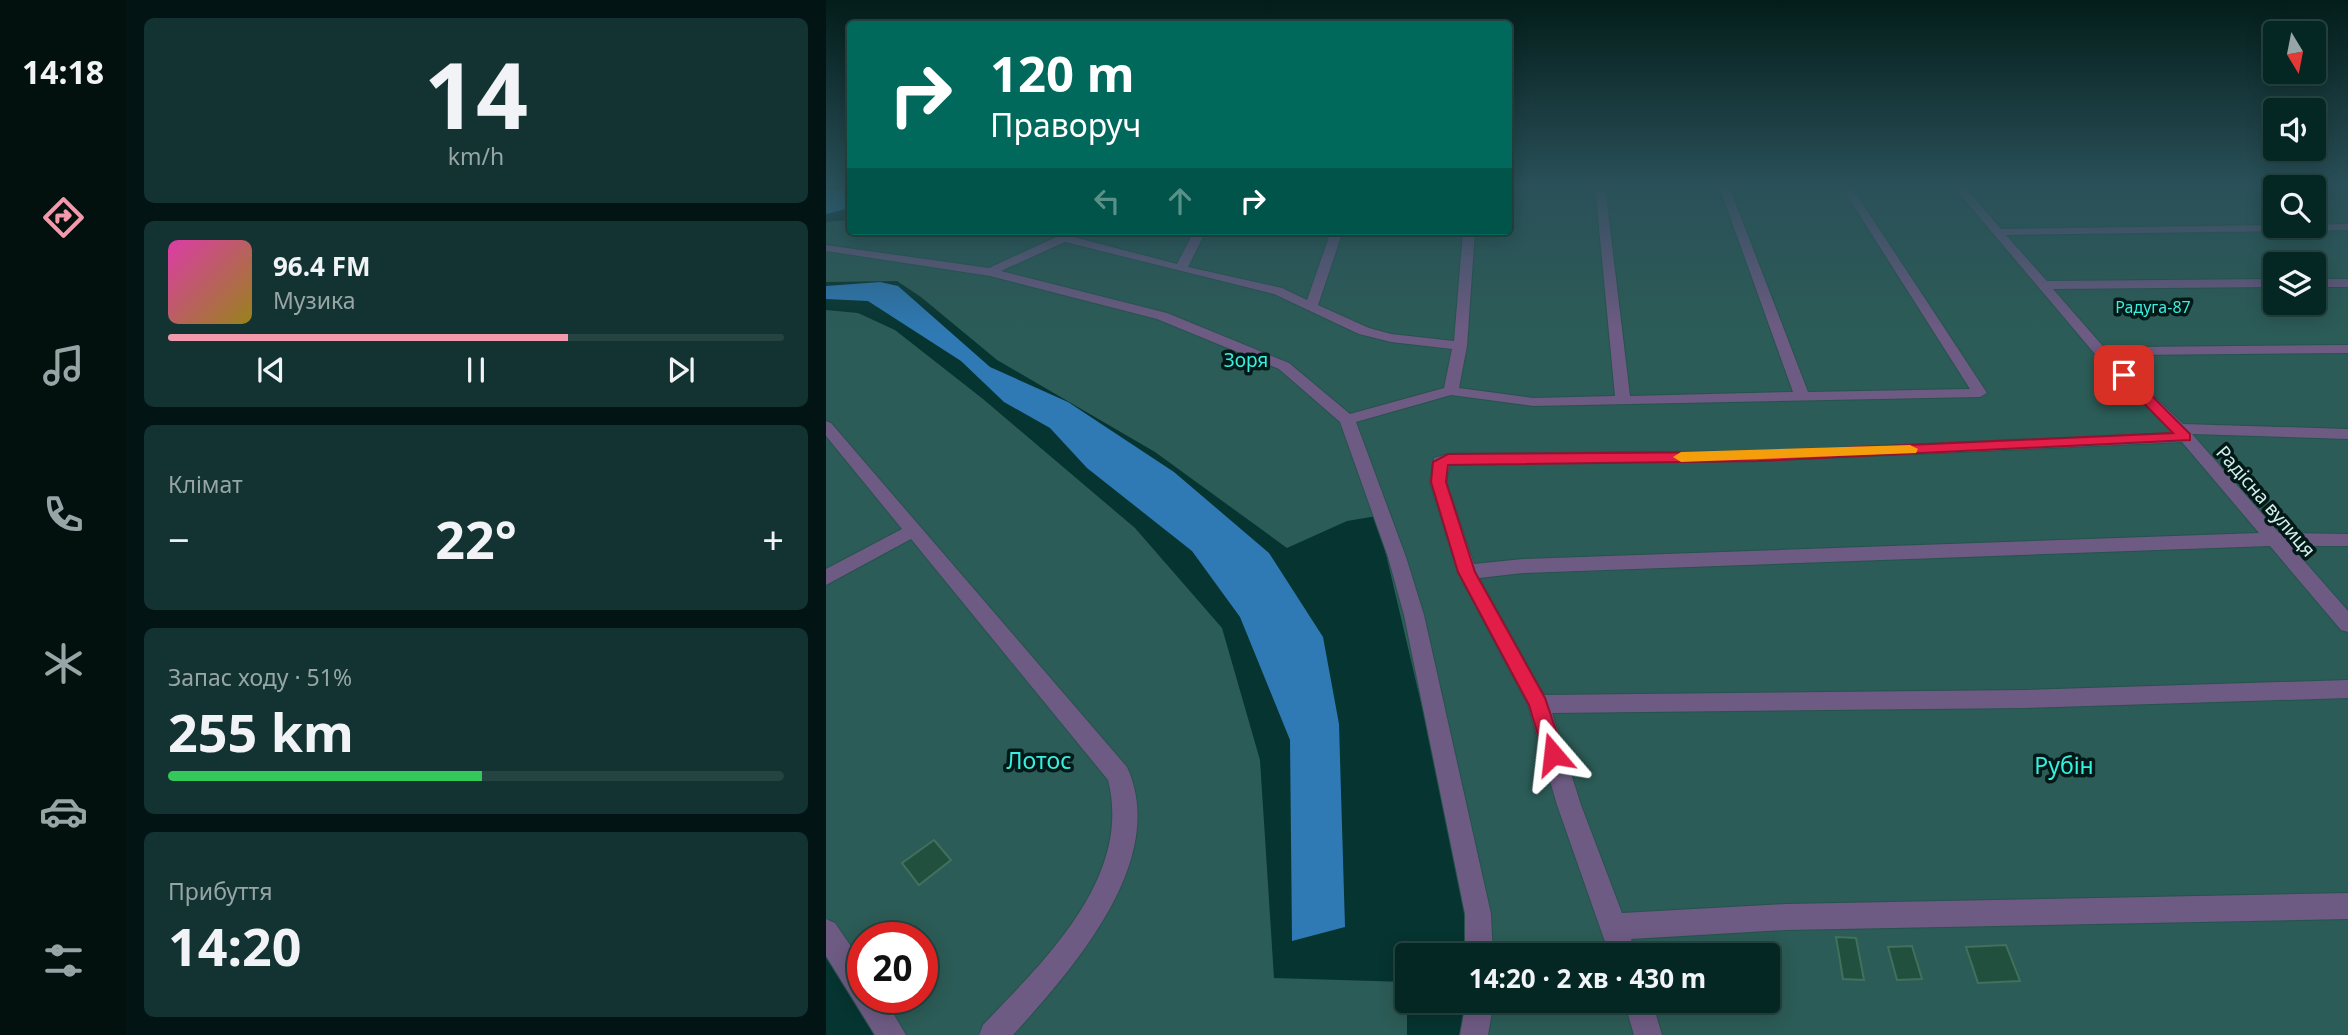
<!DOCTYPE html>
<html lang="uk">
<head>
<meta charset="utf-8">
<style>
  :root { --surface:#042724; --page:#123331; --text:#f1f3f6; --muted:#97a5a6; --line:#254441; --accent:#f29aac }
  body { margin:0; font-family:"Noto Sans",sans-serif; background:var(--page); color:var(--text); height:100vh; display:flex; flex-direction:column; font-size:26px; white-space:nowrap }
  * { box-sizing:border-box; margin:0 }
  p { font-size:23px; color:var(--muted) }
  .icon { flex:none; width:38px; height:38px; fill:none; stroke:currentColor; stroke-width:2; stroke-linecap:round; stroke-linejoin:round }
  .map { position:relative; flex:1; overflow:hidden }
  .details { display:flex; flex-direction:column; gap:18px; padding:18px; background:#021514; width:700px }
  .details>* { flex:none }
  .hud { position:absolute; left:21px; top:21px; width:665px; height:214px; border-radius:7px; box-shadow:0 4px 18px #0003,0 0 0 2px var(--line); background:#00695c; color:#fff; overflow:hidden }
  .needle { width:46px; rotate:170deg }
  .buttons { position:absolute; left:1437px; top:21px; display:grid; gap:14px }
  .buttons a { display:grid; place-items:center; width:63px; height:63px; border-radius:7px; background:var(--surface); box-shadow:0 4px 18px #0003,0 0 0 2px var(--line); font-size:35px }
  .speed { position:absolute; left:21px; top:922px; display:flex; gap:14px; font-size:35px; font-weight:700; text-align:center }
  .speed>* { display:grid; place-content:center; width:91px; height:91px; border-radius:50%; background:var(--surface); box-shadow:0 4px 18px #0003,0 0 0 2px var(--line); line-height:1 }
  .speed .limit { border:10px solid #d22; background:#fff; color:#111 }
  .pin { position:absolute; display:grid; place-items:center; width:60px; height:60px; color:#fff; margin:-30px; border-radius:14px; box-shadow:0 4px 10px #0006 }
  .me { position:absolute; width:77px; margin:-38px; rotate:343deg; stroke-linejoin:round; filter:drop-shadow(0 0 5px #0008) }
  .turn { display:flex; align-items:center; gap:24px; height:147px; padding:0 28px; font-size:32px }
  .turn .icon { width:91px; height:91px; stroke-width:2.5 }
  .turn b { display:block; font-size:49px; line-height:60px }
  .lanes { display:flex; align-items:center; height:66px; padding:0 28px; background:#0003; justify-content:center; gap:35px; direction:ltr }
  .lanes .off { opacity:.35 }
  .big { font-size:52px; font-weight:700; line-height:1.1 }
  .details .tile { flex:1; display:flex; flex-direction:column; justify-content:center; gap:10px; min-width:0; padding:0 24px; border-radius:10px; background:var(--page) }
  .details .dial { align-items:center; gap:0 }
  .dial b { font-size:91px; line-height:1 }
  .song { display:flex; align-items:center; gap:21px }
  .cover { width:84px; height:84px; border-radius:10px; background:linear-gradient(135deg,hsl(320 70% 55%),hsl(50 70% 35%)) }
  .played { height:7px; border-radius:4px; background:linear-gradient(90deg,var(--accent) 65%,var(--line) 65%) }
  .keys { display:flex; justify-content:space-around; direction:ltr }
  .heat { display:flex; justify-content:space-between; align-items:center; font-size:38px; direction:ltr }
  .charge { height:10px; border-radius:5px; background:linear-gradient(90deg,#34c759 51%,var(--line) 0) }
  .trip { position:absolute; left:569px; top:943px; width:385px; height:70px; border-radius:7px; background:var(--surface); box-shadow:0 4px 18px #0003,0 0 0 2px var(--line); font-weight:700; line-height:70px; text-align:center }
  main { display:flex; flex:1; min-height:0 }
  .tab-bar { display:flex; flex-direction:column; width:126px; justify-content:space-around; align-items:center; background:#02100e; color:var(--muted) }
  .tab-bar .icon { width:49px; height:49px }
  .tab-bar .on { color:var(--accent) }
  .tab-bar b { font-size:32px; color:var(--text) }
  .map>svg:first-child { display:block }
  .green { fill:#2c5c57; fill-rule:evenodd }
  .water { fill:#2f79b4 }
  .building { fill:#22503f; stroke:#41705d; stroke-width:2 }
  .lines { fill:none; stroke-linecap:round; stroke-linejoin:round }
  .minor-casing { stroke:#27524e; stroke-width:2 }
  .minor { fill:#6e5b83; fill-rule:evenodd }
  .route { fill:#e11d48; stroke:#92132f; stroke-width:2 }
  .slow { fill:#f59e0b }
  .labels { text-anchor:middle; stroke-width:7; stroke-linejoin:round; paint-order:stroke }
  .far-park-label { font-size:16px; fill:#38efe0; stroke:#031917 }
  .park-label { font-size:19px; fill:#38efe0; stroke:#031917 }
  .street-label { font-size:19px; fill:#d3efeb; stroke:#031917 }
  .near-park-label { font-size:23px; fill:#38efe0; stroke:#031917 }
</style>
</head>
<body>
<main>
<nav class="tab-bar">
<b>14:18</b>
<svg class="icon on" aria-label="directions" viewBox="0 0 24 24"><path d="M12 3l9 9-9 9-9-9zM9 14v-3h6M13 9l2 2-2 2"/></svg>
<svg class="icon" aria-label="music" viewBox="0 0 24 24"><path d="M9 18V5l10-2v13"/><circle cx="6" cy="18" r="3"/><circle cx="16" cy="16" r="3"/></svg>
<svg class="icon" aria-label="phone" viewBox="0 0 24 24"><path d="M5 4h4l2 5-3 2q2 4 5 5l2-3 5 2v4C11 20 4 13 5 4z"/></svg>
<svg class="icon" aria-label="climate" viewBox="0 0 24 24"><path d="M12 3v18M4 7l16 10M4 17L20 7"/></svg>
<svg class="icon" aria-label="car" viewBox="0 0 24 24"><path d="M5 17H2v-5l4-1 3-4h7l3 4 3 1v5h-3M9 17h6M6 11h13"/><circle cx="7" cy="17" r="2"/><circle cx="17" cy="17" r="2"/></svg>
<svg class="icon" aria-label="filters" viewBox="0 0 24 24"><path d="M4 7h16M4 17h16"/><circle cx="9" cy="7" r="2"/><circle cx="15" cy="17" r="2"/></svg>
</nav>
<section class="details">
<div class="tile dial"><b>14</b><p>km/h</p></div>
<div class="tile">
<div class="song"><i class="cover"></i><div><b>96.4 FM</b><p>Музика</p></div></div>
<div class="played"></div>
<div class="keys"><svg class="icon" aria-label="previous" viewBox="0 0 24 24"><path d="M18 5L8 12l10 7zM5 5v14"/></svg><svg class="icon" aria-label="pause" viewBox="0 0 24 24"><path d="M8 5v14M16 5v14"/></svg><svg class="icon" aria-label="next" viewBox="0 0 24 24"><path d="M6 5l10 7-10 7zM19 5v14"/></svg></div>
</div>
<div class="tile"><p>Клімат</p>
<div class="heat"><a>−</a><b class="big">22°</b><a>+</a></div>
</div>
<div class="tile"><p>Запас ходу · 51%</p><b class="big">255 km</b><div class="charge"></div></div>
<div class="tile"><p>Прибуття</p><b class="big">14:20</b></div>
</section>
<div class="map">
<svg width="1522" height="1035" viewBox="0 0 1522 1035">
  <rect width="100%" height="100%" fill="#063430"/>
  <g class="green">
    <path d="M 683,186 L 1522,186 L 1522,1035 L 644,1035 L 646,1001 L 942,1001 L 942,956 L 650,955 L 651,941 L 551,516 L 521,521 L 461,548 L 329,452 L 171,360 L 95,297 L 71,281 L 0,282 L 0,222 L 24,220 L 24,231 L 682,231 ZM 1449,187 L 1488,187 L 1488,226 L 1449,226 ZM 1449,264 L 1488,264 L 1488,303 L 1449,303 Z"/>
    <path d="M 0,310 L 32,313 L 69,330 L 157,399 L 309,528 L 396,628 L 434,760 L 448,978 L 581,982 L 581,1035 L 48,1035 L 0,956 ZM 37,938 L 96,938 L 96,998 L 37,998 Z"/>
  </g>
  <g class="water">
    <polygon points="24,187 24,208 0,214 0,189"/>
    <polygon points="54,282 72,286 164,367 242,402 348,472 443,553 497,637 513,724 519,927 466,941 464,740 414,617 366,551 261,468 224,428 178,402 135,361 42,301 0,299 0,286"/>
  </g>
  <g class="building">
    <polygon points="108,840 125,860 93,885 76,863"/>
    <polygon points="1010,937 1030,938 1038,980 1017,979"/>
    <polygon points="1180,945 1194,981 1152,983 1140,947"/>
    <polygon points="1086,946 1096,979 1071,980 1062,947"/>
  </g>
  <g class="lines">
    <g class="minor-casing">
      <g id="minor">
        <path d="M 769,186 L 779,186 L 804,396 L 967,392 L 893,186 L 903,186 L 982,392 L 1144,389 L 1015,186 L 1025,186 L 1161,393 L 1154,397 L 707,406 L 625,395 L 530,422 L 580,557 L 598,615 L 665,914 L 667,956 L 639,956 L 639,914 L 578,615 L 562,557 L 514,422 L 453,369 L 331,319 L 164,276 L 0,251 L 0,245 L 163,268 L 243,231 L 252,231 L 254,233 L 248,237 L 351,264 L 368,231 L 380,231 L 362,267 L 456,288 L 481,300 L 505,231 L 517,231 L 492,305 L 543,328 L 565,334 L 628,341 L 637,231 L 649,231 L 641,346 L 633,388 L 707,398 L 789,396 ZM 239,242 L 448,294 L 533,334 L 565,342 L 626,349 L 618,388 L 524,414 L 463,363 L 341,313 L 175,271 Z"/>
        <path d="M 1127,186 L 1138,186 L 1175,229 L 1522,224 L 1522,230 L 1180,235 L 1221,281 L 1449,279 L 1449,287 L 1227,289 L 1282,352 L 1307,347 L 1522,345 L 1522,353 L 1307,355 L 1289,359 L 1357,424 L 1522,429 L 1522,439 L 1366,434 L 1453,533 L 1522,534 L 1522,546 L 1465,546 L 1522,611 L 1522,632 L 1515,630 L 1444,546 L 697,573 L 653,578 L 718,695 L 1199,690 L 1522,680 L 1522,698 L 1199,708 L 726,713 L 755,805 L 796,913 L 960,904 L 1522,893 L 1522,919 L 960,930 L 805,939 L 811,956 L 784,956 L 731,805 L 702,705 L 632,572 L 604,482 L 608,458 L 622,454 L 932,451 L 1348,433 L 1274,360 ZM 1356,442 L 1433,533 L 697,559 L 648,564 L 620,482 L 624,464 L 932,461 Z"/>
        <rect x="1488" y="279" width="34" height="8"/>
        <path d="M 0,421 L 5,423 L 301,767 C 344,861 245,971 187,1035 L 153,1035 L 157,1025 C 218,961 307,877 282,780 L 85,539 L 0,585 L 0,569 L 76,529 L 0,436 Z"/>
        <polygon points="0,919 9,923 37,964 37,998 58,998 80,1035 49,1035 0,956"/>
        <polygon points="640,1001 668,1001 662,1035 634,1035"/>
        <polygon points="798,1001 826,1001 836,1035 808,1035"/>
      </g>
    </g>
    <use href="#minor" class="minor"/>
  </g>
  <linearGradient id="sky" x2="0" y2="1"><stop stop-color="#031d1a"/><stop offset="0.56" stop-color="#2a5059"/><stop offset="1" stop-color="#2a5059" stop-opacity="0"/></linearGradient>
  <rect width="1522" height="331" fill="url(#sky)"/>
  <polygon class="route" points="1293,372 1302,372 1364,434 1364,440 932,461 622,465 620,482 649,572 719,698 738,754 735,761 727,764 720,761 703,705 632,572 605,482 607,462 622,454 932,452 1347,433 1293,378"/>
  <polygon class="slow" points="1084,445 1092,449 1090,453 855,462 847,457 855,452"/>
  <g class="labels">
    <g class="far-park-label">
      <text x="1327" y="313">Радуга-87</text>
    </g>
    <g class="park-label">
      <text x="420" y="367">Зоря</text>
    </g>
    <g class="street-label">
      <text transform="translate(1440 501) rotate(49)" y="7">Радісна вулиця</text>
    </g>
    <g class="near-park-label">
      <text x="213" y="769">Лотос</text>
      <text x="1238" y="774">Рубін</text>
    </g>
  </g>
</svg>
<div class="buttons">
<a><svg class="needle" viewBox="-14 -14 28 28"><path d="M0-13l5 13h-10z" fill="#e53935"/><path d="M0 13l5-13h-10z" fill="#97a5a6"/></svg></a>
<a><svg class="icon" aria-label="sound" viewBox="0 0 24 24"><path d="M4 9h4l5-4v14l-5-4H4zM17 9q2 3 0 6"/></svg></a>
<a><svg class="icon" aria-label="search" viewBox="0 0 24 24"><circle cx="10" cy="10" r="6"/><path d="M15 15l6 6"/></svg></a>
<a><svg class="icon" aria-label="layers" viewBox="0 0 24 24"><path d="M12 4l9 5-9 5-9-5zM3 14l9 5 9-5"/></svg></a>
</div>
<div class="speed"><div class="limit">20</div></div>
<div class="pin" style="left:1298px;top:375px;background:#d93025"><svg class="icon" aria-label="arrive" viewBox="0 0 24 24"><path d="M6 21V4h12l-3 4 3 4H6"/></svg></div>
<svg class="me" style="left:727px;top:754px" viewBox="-20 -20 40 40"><path d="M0-17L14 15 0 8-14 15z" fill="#e11d48" stroke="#fff" stroke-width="4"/></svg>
<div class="trip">14:20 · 2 хв · 430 m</div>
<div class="hud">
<div class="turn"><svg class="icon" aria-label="right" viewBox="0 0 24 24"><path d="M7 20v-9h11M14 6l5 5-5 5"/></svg><div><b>120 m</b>Праворуч</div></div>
<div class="lanes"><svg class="icon off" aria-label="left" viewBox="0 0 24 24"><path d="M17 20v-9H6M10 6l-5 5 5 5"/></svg><svg class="icon off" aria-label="ahead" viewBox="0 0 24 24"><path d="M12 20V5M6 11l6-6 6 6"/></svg><svg class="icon" aria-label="right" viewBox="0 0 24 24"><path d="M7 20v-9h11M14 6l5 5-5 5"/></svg></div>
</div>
</div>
</main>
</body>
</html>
